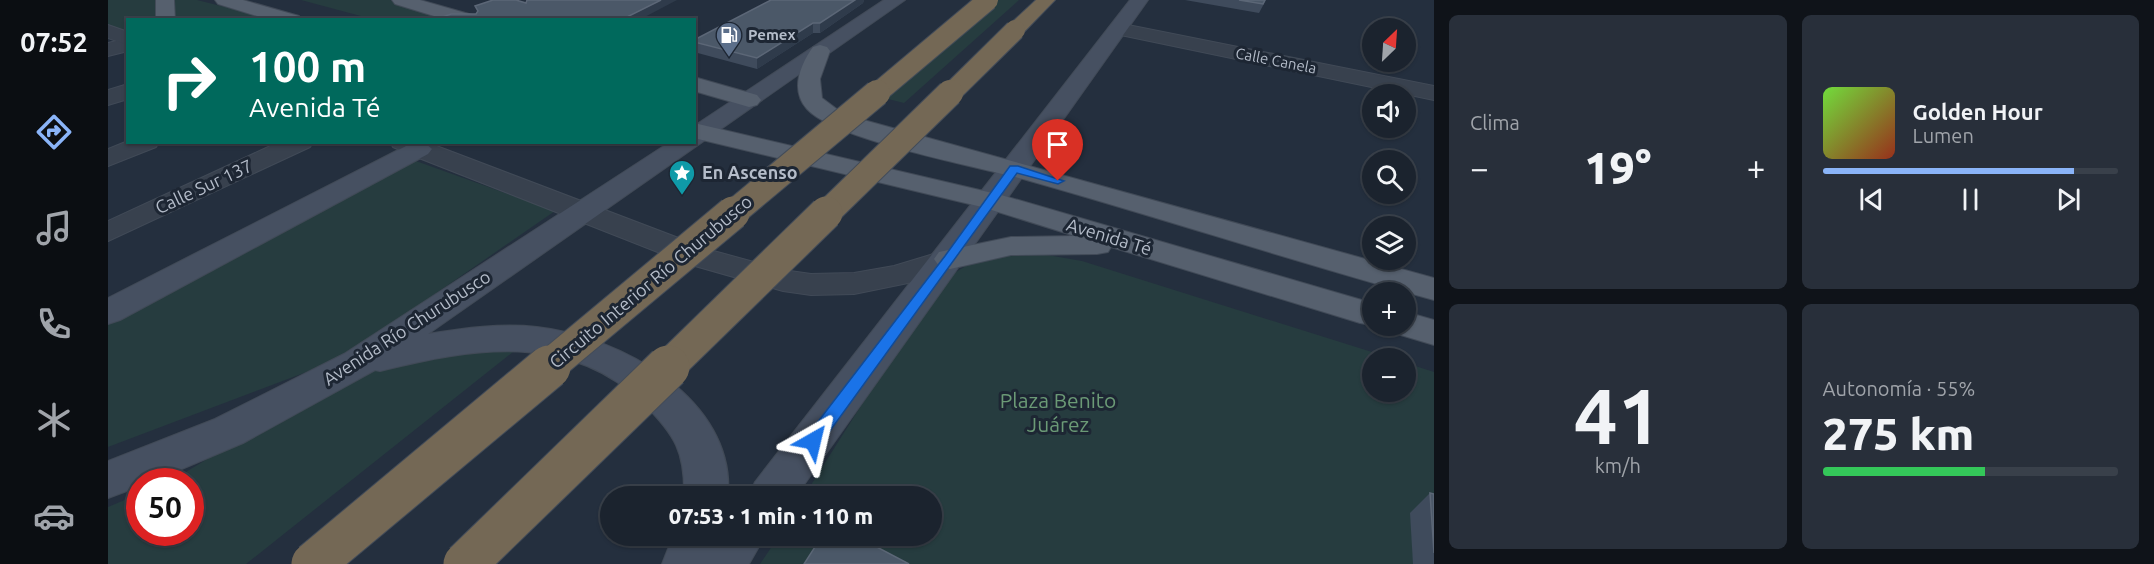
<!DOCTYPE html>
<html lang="es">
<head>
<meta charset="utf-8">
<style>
  :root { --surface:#1b232e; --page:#282f3a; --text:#f1f3f6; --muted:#a0a4aa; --line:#39404a; --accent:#8ab4f8 }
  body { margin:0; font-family:Ubuntu,sans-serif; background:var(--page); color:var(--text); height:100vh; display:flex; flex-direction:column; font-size:22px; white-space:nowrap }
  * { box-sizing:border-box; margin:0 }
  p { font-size:20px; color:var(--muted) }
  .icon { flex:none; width:33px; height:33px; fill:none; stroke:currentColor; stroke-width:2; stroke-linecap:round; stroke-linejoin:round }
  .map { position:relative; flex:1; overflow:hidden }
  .panel { display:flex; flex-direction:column; gap:15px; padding:15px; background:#0f1319; width:720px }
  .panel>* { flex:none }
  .hud { position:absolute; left:18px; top:18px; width:570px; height:126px; border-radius:0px; box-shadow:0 2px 4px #0004,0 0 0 2px var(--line); background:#00695c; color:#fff; overflow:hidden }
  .needle { width:39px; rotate:25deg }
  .controls { position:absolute; left:1254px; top:18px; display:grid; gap:12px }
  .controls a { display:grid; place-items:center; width:54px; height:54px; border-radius:50%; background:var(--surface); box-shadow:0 2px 4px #0004,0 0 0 2px var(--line); font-size:30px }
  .speed { position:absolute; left:18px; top:468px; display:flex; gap:12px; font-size:30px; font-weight:700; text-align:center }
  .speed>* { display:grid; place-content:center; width:78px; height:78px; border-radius:50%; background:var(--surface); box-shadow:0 2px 4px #0004,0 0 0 2px var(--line); line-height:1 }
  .speed .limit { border:9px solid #d22; background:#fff; color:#111 }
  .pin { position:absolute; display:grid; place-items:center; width:51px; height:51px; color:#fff; margin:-62px -26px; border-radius:50% 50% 50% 0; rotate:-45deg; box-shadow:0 0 6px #0007 }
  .pin .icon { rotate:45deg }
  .me { position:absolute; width:66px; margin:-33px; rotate:37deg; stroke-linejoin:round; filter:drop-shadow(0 0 4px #0008) }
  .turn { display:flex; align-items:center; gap:21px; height:126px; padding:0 24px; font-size:27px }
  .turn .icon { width:78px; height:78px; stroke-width:2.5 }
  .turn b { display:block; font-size:42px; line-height:51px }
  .big { font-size:45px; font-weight:800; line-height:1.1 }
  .panel .tile { flex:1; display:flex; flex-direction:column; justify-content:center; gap:9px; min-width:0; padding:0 21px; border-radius:9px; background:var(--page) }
  .panel .dial { align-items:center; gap:0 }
  .dial b { font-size:78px; line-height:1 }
  .song { display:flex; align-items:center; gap:18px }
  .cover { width:72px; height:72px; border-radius:9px; background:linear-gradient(135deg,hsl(100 70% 55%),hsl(10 70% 35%)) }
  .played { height:6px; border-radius:3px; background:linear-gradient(90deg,var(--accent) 85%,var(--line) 85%) }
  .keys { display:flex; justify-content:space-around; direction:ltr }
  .heat { display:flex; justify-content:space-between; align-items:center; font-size:33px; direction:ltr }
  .charge { height:9px; border-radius:4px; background:linear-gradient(90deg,#34c759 55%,var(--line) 0) }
  .panel .tiles { flex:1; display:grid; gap:15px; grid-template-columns:repeat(2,1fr) }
  .trip { position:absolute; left:492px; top:486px; width:342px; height:60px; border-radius:30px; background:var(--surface); box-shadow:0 2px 4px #0004,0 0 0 2px var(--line); font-weight:800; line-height:60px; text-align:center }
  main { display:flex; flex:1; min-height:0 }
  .tabs { display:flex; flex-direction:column; width:108px; justify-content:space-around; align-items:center; background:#0b0e12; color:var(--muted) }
  .tabs .icon { width:42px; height:42px }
  .tabs .on { color:var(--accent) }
  .tabs b { font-size:27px; color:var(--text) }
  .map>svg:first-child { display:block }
  .green { fill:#263c3f }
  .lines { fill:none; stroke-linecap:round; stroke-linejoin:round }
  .minor-casing { stroke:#414a57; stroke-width:2 }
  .tertiary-casing { stroke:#414a57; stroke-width:2 }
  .secondary-casing { stroke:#414a57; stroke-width:2 }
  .primary-casing { stroke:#414a57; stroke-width:2 }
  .motorway-casing { stroke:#434c59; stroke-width:2 }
  .minor { fill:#38414e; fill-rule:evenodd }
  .tertiary { fill:#38414e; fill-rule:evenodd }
  .secondary { fill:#465061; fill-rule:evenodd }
  .primary { fill:#56606e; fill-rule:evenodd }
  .motorway { fill:#746855; fill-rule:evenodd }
  .motorway-bridge-far3-casing { stroke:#434c59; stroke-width:22; stroke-linecap:butt }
  .motorway-bridge-far2-casing { stroke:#434c59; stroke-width:28; stroke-linecap:butt }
  .motorway-bridge-far1-casing { stroke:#434c59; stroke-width:35; stroke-linecap:butt }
  .motorway-bridge-casing { stroke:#434c59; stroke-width:45; stroke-linecap:butt }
  .motorway-bridge-far3 { stroke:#746855; stroke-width:20 }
  .motorway-bridge-far2 { stroke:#746855; stroke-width:26 }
  .motorway-bridge-far1 { stroke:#746855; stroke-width:33 }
  .motorway-bridge { stroke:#746855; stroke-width:43 }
  .wall { fill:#3f4b5c }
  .shaded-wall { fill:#2f3b4b }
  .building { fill:#4b5868; stroke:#5c6777; stroke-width:1.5 }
  .route { fill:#1a73e8; stroke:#114b97; stroke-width:1.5 }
  .labels { text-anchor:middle; stroke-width:6; stroke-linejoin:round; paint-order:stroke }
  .far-poi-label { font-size:15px; font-weight:bold; fill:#b4bcc9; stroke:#1d2633; text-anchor:start }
  .far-street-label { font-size:15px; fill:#b4bcc9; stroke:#1d2633 }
  .poi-label { font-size:18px; font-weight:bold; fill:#b4bcc9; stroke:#1d2633; text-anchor:start }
  .street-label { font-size:18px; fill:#b4bcc9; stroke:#1d2633 }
  .near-park-label { font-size:21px; fill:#6b9a76; stroke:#1d2633 }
</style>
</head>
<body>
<main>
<nav class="tabs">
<b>07:52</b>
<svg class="icon on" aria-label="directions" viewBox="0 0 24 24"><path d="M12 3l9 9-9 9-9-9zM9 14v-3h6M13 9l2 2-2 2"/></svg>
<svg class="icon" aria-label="music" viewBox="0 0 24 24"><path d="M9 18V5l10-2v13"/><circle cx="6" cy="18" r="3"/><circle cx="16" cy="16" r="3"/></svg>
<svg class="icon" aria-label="phone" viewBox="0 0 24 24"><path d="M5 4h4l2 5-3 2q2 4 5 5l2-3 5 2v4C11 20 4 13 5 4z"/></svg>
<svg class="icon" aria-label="climate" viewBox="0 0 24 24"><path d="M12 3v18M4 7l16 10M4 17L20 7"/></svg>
<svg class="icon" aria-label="car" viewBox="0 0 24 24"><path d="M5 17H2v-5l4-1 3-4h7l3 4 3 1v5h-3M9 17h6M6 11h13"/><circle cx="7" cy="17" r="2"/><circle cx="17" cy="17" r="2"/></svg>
</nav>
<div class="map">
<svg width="1326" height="564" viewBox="0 0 1326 564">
  <rect width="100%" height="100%" fill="#242f3e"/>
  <g class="green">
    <polygon points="0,0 49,0 49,19 20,20 19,33 0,26"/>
    <polygon points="63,0 89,0 165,19 65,19"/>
    <polygon points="193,0 282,0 349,19 264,19"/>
    <polygon points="890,0 911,0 796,103 772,97"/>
    <polygon points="294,156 447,211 233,359 0,447 0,313"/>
    <path d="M 922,252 L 974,261 L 1283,358 L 1264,358 L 1264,392 L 1298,392 L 1298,363 L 1326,372 L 1326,564 L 652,564 L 671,536 L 824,536 L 824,496 L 696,496 L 828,287 C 865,258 875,255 922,252 Z"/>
    <polygon points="415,344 138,564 0,564 0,507 31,494 32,532 82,532 82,482 63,481 287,345"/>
  </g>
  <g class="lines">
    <g class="minor-casing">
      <g id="minor">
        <polygon points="1010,23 1326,86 1326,100 1003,33 1000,29 1003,25"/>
        <polygon points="20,38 20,51 0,56 0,43"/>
        <polygon points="20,84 20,99 0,105 0,90"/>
        <polygon points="20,141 20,142 51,142 48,147 0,166 0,149"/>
        <polygon points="171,142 205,142 202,147 0,241 0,221"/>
      </g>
    </g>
    <g class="tertiary-casing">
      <g id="tertiary">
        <polygon points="0,25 20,32 20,45 0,38"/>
        <polygon points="282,142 318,142 602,250 675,270 703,274 746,273 786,266 842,249 853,252 858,259 853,266 800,283 746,294 703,295 675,291 580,264 311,158 285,147"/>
      </g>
    </g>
    <g class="secondary-casing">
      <g id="secondary">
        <path d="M 776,0 L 797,0 L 320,334 C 356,328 393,323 429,327 C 512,336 628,399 620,496 L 576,496 C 577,452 567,435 536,404 C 462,331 364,348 272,371 L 267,370 L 135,443 L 43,482 L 32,482 L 32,486 L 0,498 L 0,461 L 107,419 L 236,354 L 562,142 L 586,142 L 586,126 Z"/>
        <polygon points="1022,0 1040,0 688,496 641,496 647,482"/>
        <polygon points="316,142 324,149 320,154 12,320 0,324 0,298 302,144"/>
        <polygon points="565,536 657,536 641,564 554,564"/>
      </g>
    </g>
    <g class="primary-casing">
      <g id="primary">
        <polygon points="48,0 66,0 67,20 48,20"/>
        <polygon points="107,0 135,0 191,16 193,20 162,20 110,4"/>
        <polygon points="284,0 312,0 368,16 370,20 339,20 287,4"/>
        <path d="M 712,45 L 719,47 L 722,51 L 712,79 L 714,98 L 730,110 L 752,119 L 1326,278 L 1326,300 C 1190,263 1057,219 922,181 C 874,167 728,141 699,109 C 682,90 692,65 705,47 Z"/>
        <polygon points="586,77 649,95 653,100 649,105 641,107 586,91"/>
        <polygon points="586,123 893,195 1264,303 1264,326 1269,326 1252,323 1003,247 1000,252 989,254 903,255 842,269 831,266 826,259 831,252 903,237 967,236 874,207 586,138"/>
        <polygon points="1298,312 1326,320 1326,345 1286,333 1281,326 1298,326"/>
      </g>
    </g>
    <g class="motorway-casing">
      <polygon id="motorway" points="928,0 947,0 914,34 900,34 897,30 900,26"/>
    </g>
    <use href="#minor" class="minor"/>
    <use href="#tertiary" class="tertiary"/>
    <use href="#secondary" class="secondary"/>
    <use href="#primary" class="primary"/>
    <use href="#motorway" class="motorway"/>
    <g class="motorway-bridge-far3-casing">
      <g id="motorway-bridge-far3">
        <polyline points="767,95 880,0"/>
        <polyline points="841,95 907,30"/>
      </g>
    </g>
    <g class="motorway-bridge-far2-casing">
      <g id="motorway-bridge-far2">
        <polyline points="623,215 769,93"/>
        <polyline points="717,215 842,93"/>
      </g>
    </g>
    <g class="motorway-bridge-far1-casing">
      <g id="motorway-bridge-far1">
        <polyline points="439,368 625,213"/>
        <polyline points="559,368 718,213"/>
      </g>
    </g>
    <g class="motorway-bridge-casing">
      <g id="motorway-bridge">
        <polyline points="205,564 441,367"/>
        <polyline points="357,564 560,367"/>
      </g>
    </g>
    <use href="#motorway-bridge-far3" class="motorway-bridge-far3"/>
    <use href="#motorway-bridge-far2" class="motorway-bridge-far2"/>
    <use href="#motorway-bridge-far1" class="motorway-bridge-far1"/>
    <use href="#motorway-bridge" class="motorway-bridge"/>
  </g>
  <g class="wall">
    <polygon points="663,0 756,0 755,3 712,33 705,33 649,69 586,52 586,40"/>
    <polygon points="1077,0 1158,0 1151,13"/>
    <polygon points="1322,493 1326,494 1326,564 1305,564 1302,513"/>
  </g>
  <g class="shaded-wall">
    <polygon points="553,0 569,0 531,20 513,20"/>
    <polygon points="747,0 756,0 755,3 712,33 712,23"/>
    <polygon points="705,23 705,33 649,69 649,58"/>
  </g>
  <g class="building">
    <polygon points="385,0 408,0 418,3 419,0 553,0 513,20 326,20 343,14 368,14 370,11 367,6"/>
    <polygon points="663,0 747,0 712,23 705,23 649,58 586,42 586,40"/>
    <polygon points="1131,0 1157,0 1155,4"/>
    <polygon points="1322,493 1326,494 1326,553"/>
    <polygon points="714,536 748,536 801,564 696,564"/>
  </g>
  <polygon class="route" points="902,166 910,166 956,181 950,184 909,173 711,446 699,446 696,441 699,436 837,256"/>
  <defs>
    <g id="fuel-pin" transform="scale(1.35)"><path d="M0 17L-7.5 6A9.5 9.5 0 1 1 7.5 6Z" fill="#5c6f8a" stroke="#1d2633"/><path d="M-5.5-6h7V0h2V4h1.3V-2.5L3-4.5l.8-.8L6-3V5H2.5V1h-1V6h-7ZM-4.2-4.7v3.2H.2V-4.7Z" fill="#fff"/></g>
    <g id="sight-pin" transform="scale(1.35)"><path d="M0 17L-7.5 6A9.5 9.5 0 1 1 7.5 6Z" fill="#0f9aa8" stroke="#1d2633"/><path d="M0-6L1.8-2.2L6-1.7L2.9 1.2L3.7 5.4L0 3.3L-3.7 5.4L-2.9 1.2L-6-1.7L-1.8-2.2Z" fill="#fff"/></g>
  </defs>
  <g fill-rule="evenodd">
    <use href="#fuel-pin" x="621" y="35"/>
    <use href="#sight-pin" x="574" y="173"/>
  </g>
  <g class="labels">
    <g class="far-poi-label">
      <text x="640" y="40">Pemex</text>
    </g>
    <g class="far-street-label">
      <text transform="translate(1168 61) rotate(11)" y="5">Calle Canela</text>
    </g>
    <g class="poi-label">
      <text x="594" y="179">En Ascenso</text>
    </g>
    <g class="street-label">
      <text transform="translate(96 187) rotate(-25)" y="6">Calle Sur 137</text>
      <text transform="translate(1001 237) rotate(17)" y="6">Avenida Té</text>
      <text transform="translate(543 282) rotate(-40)" y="6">Circuito Interior Río Churubusco</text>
      <text transform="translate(299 328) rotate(-33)" y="6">Avenida Río Churubusco</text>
    </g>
    <g class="near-park-label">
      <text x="950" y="408">Plaza Benito<tspan x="950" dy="24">Juárez</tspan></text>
    </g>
  </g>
</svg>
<div class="controls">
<a><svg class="needle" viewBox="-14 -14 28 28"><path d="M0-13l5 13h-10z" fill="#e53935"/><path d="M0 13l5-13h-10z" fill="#a0a4aa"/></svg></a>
<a><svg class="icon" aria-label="sound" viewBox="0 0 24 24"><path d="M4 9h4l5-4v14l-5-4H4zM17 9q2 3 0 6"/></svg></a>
<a><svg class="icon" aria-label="search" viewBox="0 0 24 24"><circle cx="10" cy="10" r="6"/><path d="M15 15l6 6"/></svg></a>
<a><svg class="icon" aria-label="layers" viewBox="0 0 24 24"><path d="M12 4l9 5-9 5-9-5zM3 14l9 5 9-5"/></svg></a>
<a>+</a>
<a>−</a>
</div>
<div class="speed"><div class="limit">50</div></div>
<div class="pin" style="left:950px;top:181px;background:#d93025"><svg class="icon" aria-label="arrive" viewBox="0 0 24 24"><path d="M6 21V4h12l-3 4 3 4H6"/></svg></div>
<svg class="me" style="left:705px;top:441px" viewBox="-20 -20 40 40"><path d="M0-17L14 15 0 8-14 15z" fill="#1a73e8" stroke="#fff" stroke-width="4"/></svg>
<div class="trip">07:53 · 1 min · 110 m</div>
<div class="hud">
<div class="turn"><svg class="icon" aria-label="right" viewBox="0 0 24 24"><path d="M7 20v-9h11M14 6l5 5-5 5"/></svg><div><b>100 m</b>Avenida Té</div></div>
</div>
</div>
<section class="panel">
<div class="tiles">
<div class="tile"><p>Clima</p>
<div class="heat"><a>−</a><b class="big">19°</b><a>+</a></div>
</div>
<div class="tile">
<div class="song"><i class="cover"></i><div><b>Golden Hour</b><p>Lumen</p></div></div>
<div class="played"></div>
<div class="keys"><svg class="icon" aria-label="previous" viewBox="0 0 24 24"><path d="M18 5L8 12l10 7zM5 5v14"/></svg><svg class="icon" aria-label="pause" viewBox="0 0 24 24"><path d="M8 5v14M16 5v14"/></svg><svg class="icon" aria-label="next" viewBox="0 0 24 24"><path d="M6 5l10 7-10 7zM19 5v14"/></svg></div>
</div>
<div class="tile dial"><b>41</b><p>km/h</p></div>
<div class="tile"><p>Autonomía · 55%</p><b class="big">275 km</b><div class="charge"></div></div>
</div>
</section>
</main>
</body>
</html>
